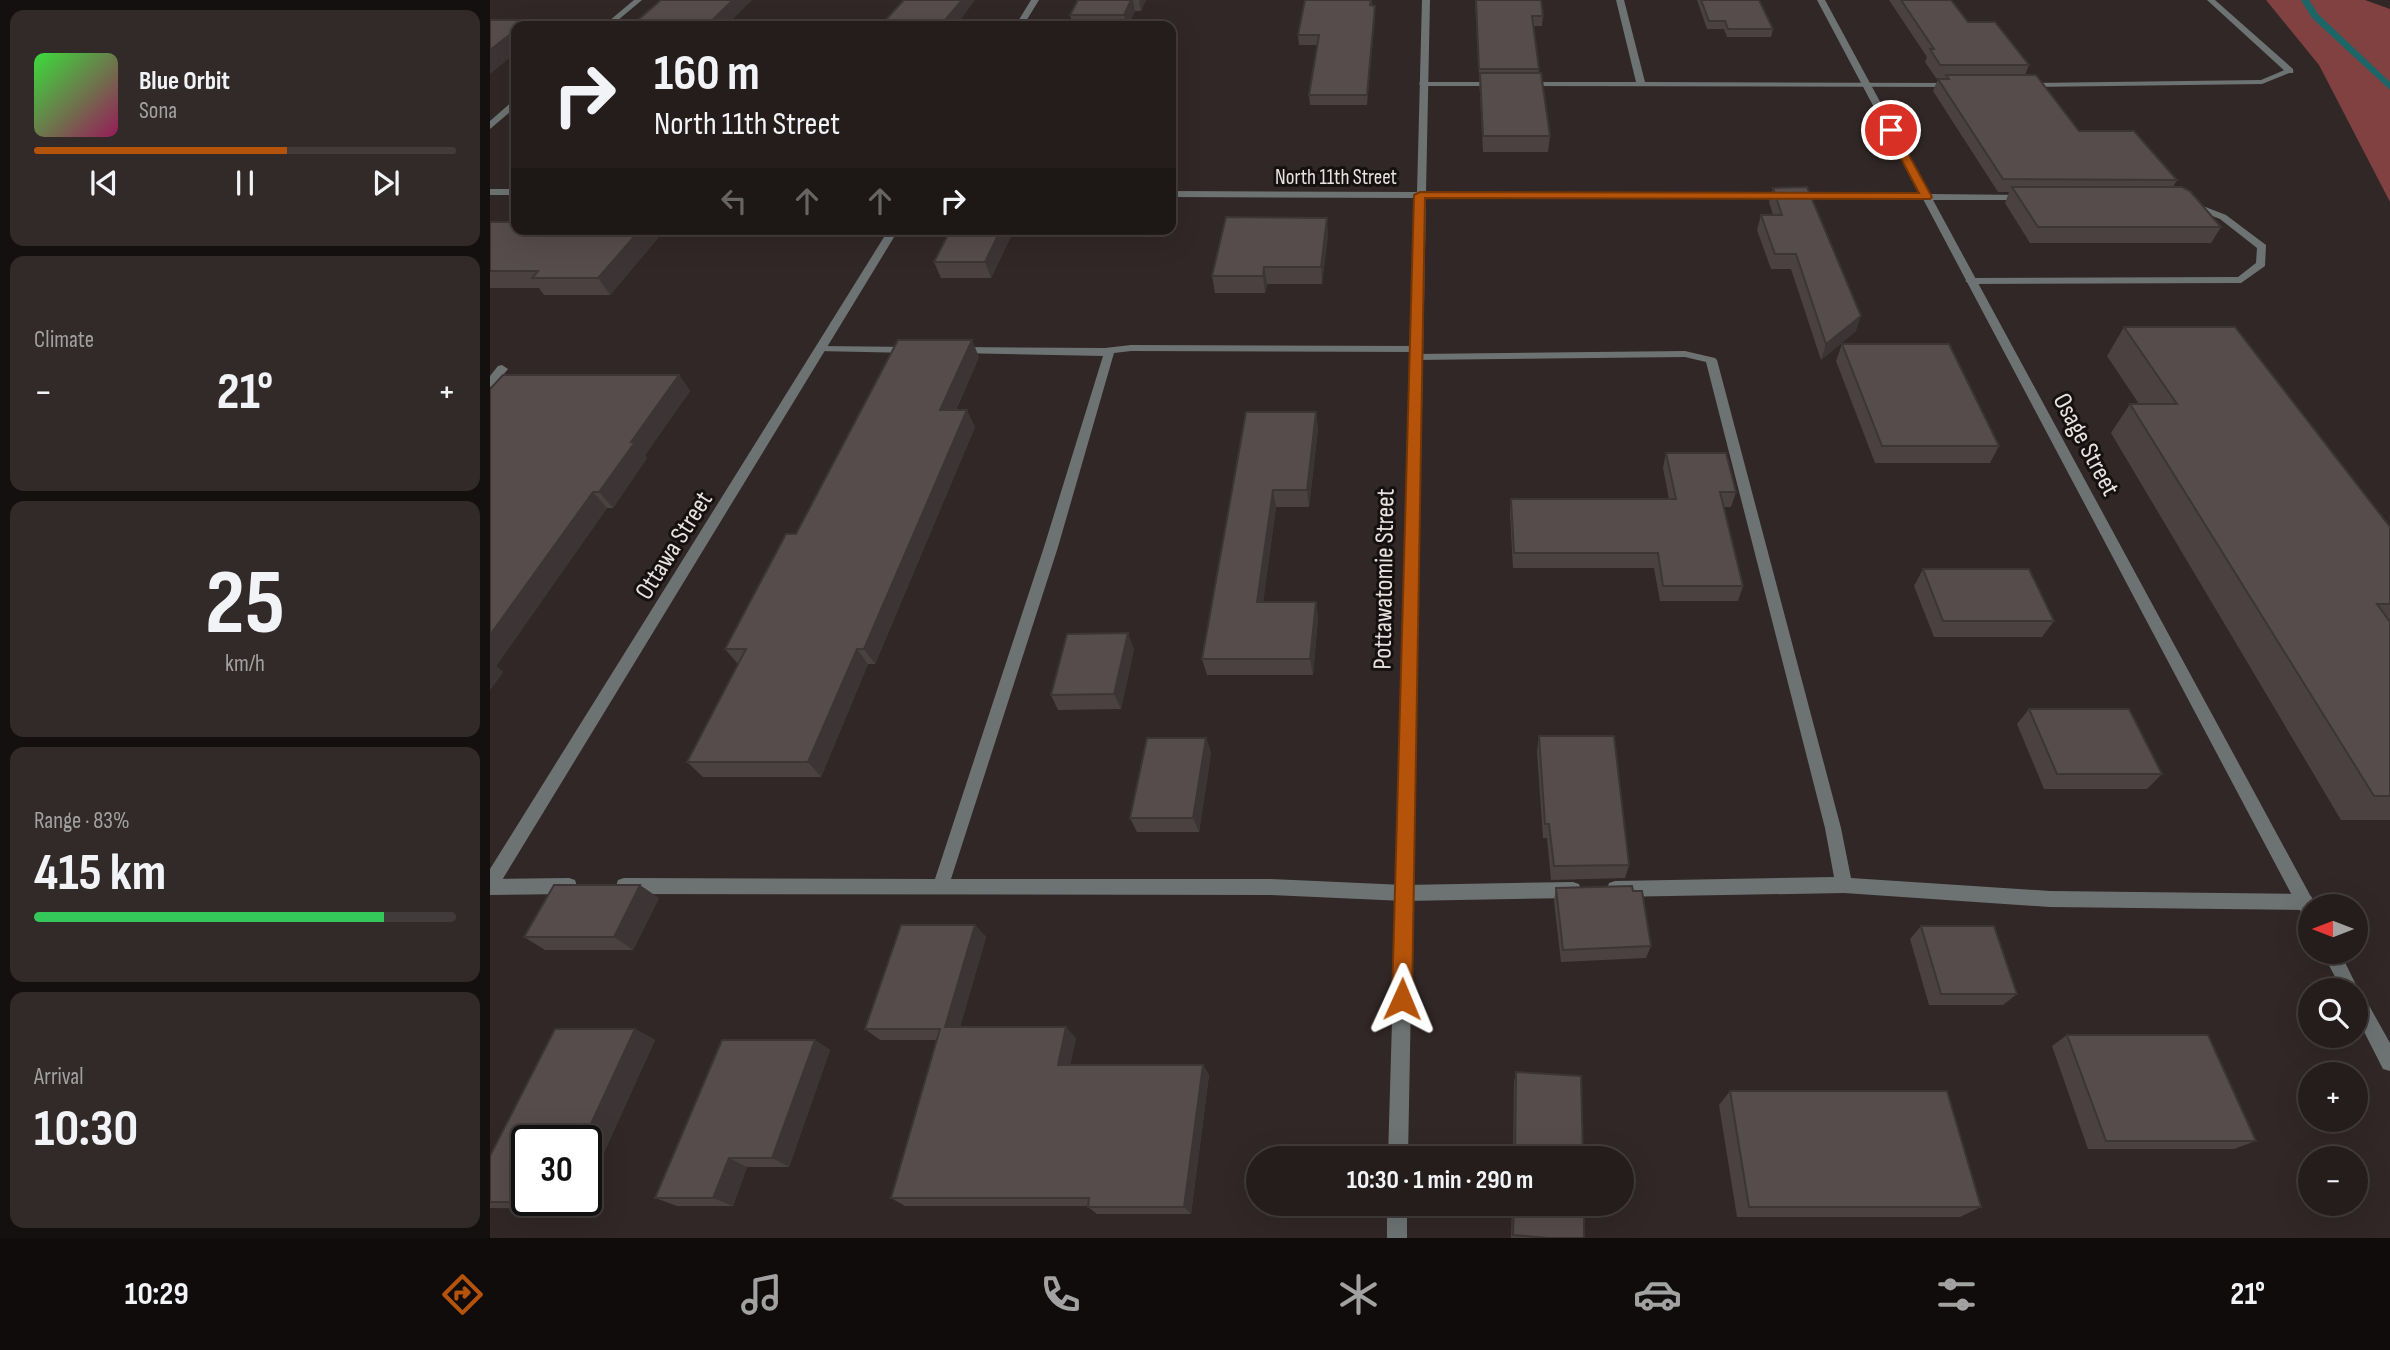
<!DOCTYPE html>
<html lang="en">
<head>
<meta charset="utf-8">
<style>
  :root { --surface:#251d1c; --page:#312a29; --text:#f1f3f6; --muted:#a3a2a3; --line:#423b3b; --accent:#b45309 }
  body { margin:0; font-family:"Sofia Sans Condensed",sans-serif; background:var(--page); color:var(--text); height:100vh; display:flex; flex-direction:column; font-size:26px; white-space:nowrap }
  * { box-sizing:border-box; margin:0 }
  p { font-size:23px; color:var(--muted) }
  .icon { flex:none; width:38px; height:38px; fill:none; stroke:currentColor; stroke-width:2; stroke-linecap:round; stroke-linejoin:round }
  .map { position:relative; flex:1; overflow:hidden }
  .panel { display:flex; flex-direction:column; gap:10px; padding:10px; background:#14100f; width:490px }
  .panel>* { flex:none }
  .banner { position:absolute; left:21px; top:21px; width:665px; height:214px; border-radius:14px; box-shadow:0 7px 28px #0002,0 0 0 2px var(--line); background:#251d1c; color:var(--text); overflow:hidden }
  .needle { width:46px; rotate:270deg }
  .tools { position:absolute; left:1808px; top:894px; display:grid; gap:14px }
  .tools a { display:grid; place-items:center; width:70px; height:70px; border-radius:50%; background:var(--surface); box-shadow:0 7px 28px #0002,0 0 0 2px var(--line); font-size:35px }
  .speed { position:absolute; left:21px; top:1125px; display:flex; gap:14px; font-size:35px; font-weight:700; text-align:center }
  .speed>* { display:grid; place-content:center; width:91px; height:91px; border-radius:50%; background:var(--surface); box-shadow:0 7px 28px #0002,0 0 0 2px var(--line); line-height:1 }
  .speed .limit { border:4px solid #111; border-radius:10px; background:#fff; color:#111 }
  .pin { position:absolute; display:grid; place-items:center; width:60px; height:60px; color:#fff; margin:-30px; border:4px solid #fff; border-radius:50%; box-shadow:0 2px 7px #0007 }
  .me { position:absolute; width:77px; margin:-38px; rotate:1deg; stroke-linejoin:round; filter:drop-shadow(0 0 5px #0008) }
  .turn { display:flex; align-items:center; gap:24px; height:147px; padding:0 28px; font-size:32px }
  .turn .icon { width:91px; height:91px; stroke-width:2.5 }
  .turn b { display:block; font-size:49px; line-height:60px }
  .lanes { display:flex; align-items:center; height:66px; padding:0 28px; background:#0003; justify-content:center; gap:35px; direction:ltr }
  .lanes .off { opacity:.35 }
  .big { font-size:52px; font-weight:700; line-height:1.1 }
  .panel .card { flex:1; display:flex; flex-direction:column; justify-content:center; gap:10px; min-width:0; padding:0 24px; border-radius:14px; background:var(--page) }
  .panel .dial { align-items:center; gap:0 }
  .dial b { font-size:91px; line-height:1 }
  .song { display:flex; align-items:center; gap:21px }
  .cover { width:84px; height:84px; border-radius:10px; background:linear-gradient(135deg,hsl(120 70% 55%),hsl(330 70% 35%)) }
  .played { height:7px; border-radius:4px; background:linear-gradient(90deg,var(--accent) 60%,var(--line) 60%) }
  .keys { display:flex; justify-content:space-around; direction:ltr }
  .heat { display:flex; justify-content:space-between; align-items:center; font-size:38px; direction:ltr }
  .charge { height:10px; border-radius:5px; background:linear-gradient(90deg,#34c759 83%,var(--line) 0) }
  .trip { position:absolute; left:756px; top:1146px; width:388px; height:70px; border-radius:35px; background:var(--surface); box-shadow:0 7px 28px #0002,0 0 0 2px var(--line); font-weight:700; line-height:70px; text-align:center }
  .tabs { display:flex; height:112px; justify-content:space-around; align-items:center; background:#0f0c0b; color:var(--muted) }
  .tabs .icon { width:49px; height:49px }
  .tabs .active { color:var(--accent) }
  .tabs b { font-size:32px; color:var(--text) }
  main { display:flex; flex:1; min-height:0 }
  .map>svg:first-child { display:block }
  .forest { fill:#804140 }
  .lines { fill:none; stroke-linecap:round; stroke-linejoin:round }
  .stream { fill:#1c6668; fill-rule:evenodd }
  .service { fill:#6d7373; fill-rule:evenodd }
  .minor { fill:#6d7373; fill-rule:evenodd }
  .wall { fill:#4b4141 }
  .shaded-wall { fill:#3d3535 }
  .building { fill:#574c4c; stroke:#3d3535; stroke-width:2 }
  .route { fill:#b45309; stroke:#753606; stroke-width:2 }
  .labels { text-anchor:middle; stroke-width:6; stroke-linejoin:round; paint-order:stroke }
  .far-street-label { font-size:21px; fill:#e8e2e1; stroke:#161111 }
  .street-label { font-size:26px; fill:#e8e2e1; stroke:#161111 }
</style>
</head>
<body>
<main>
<section class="panel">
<div class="card">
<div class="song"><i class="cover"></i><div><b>Blue Orbit</b><p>Sona</p></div></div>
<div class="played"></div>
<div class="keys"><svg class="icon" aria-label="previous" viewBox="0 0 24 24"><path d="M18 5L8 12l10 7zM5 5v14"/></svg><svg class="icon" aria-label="pause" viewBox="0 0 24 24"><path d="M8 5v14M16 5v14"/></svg><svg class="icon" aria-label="next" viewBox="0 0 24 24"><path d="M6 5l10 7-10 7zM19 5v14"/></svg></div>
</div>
<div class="card"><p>Climate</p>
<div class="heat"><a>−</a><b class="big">21°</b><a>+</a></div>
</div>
<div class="card dial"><b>25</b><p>km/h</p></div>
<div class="card"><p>Range · 83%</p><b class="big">415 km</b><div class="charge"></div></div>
<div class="card"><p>Arrival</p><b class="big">10:30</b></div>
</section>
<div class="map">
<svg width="1900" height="1238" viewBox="0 0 1900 1238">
  <rect width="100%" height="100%" fill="#312726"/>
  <polygon class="forest" points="1776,0 1875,0 1900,9 1900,202 1829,65"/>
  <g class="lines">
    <polygon class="stream" points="1811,0 1819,0 1828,14 1900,82 1900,90 1822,18"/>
    <g class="service">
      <polygon points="1126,0 1134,0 1155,82 1464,83 1468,85 1464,87 1030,86 1029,84 1033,82 1146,82"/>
      <polygon points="1797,69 1804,71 1772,84 1534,87 1530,85 1534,83 1771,80"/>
      <polygon points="930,82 1006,82 1010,84 1006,86 933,86 929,84"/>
      <polygon points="1700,201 1736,215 1776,245 1775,266 1751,283 1480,284 1475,281 1480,278 1748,277 1766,263 1767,248 1730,219 1697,206 1697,202"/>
      <polygon points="641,345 927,346 933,349 927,352 641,351 624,353 568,547 461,879 781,879 914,885 1083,882 1089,884 1091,890 1089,896 1083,898 914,901 781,895 134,894 128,892 126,886 128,880 134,878 445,879 554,547 613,356 467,353 461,350 467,347 615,348"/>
      <polygon points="331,346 422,347 428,350 422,353 327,351 327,347"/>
      <polygon points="1195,351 1225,358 1227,360 1351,828 1361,878 1560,891 1815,894 1821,896 1824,902 1820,908 1815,910 1560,907 1354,893 1125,897 1119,895 1117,889 1119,883 1125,881 1344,877 1335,828 1216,362 1195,357 926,360 920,357 926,354"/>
      <polygon points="12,365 18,369 4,386 0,387 0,376 8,366"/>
      <polygon points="79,878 85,880 87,886 85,892 79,894 0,895 0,879"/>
    </g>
    <g class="minor">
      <polygon points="144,0 152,0 121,26 113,26"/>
      <polygon points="541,0 549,0 533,26 525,26"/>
      <polygon points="932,0 940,0 936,192 1430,194 1327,0 1335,0 1440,194 1536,195 1536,199 1533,200 1443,200 1826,906 1820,906 1820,920 1814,918 1433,199 936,198 918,1158 898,1158 926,198 681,197 681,191 927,192"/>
      <polygon points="1717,0 1725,0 1803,69 1803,73 1797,73"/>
      <polygon points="23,101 26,101 26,107 0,129 0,121"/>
      <rect x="0" y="189" width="26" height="6"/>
      <polygon points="399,229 409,229 6,890 0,892 0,869"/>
      <polygon points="1832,952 1850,952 1869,991 1872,993 1900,1043 1900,1071 1893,1069 1866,1016 1866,990 1852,990"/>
      <rect x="897" y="1204" width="20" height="34"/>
    </g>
  </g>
  <g class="wall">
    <polygon points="588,0 656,0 651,11 645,11 638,26 583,26 580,15"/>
    <polygon points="815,0 882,0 882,5 885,15 877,105 820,105 819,95 827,45 809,45 808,35"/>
    <polygon points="985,0 1051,0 1053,16 1052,26 1044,26 1049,73 1060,136 1058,152 993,152"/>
    <polygon points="1207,0 1269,0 1283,29 1281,37 1237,37 1234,29 1217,29"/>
    <polygon points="1399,0 1461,0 1478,22 1539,65 1535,75 1589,131 1687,180 1683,187 1731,227 1721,243 1540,243 1515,203 1519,192 1508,192 1443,91 1448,79 1455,78 1446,78 1435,62 1437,57"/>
    <polygon points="1283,188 1366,331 1331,360 1301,269 1281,269 1267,230 1271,215 1283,215 1279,202"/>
    <polygon points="0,222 26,229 163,229 168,238 120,295 54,295 49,288 0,288"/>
    <polygon points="522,234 501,278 451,278 444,262"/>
    <polygon points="838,234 832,284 777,284 775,293 725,293 722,276"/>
    <polygon points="1634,327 1900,527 1900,820 1851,820 1621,433 1640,404 1649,404 1617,356"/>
    <polygon points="1352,344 1509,446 1500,463 1385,463 1346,361"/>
    <polygon points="489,357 466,410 485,427 385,664 378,664 331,777 213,777 197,762 248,664 235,649 306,534"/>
    <polygon points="189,375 200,391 155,455 157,458 123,508 117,508 6,666 13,672 0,690 0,389"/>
    <polygon points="756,412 826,412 828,429 819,507 786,507 773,602 826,602 828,618 823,675 717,675 712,659"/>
    <polygon points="1176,453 1246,492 1241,507 1234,507 1253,586 1248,601 1170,601 1164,568 1023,568 1020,514 1021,499 1179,499 1173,468"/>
    <polygon points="1433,569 1564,621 1552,637 1444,637 1424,586"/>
    <polygon points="644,649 631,709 568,710 561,695"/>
    <polygon points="1539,709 1672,774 1657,789 1554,789 1527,724"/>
    <polygon points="1049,736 1139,865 1135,878 1061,880 1057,838 1053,838 1047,751"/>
    <polygon points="716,738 721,753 709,832 647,832 640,818"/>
    <polygon points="1066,888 1143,891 1161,946 1156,958 1071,962 1064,901"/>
    <polygon points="169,898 143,950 55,950 34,937"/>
    <polygon points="485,925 496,937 470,1027 586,1038 580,1065 713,1065 719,1075 701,1214 607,1214 598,1207 598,1206 415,1206 401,1198 447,1040 390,1040 375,1029"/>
    <polygon points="1431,926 1527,994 1513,1005 1439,1005 1420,939"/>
    <polygon points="145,1029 165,1040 96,1192 96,1141 37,1200 92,1200 88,1209 0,1208 0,1156"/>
    <polygon points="1577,1035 1766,1141 1744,1149 1598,1149 1562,1046"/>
    <polygon points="325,1040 340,1050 299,1167 257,1167 243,1206 187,1206 165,1198"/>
    <polygon points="1026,1072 1093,1158 1023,1158 1024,1082"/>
    <polygon points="1240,1091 1491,1207 1470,1217 1247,1217 1229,1105"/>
    <polygon points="1022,1204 1094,1204 1094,1238 1021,1238"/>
  </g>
  <g class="shaded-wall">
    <polygon points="243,0 262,0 236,26 216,26"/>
    <polygon points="472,0 485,0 466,26 450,26"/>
    <polygon points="641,0 643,0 645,11 638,26 637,26 634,15"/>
    <polygon points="649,0 656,0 651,11"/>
    <polygon points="885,6 885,15 877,105 877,95"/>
    <polygon points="39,20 43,26 31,26"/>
    <polygon points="26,30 26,53 0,74 0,50"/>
    <polygon points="837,218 838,234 832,284 831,267"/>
    <polygon points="151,229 163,229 168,238 120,295 108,278"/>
    <polygon points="511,229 520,229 522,234 501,278 495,262"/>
    <polygon points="774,267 777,284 775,293 773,276"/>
    <polygon points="1371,316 1366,331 1331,360 1336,344"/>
    <polygon points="482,340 489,357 458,427 450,410"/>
    <polygon points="189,375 200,391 155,455 157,458 123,508 109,492 141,442"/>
    <polygon points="477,410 485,427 385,664 374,649"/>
    <polygon points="826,412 828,429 819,507 817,490"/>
    <polygon points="783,490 786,507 771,618 767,602"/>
    <polygon points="103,492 117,508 6,666 13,672 0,690 0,635"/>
    <polygon points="826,602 828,618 823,675 820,659"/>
    <polygon points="638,633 644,649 631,709 624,694"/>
    <polygon points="367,649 378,664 331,777 318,762"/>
    <polygon points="716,738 721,753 709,832 703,818"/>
    <polygon points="150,885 169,898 143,950 124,937"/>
    <polygon points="485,925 496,937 467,1038 455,1027"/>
    <polygon points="576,1027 586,1038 578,1075 568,1065"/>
    <polygon points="145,1029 165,1040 96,1192 96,1141 93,1141"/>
    <polygon points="325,1040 340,1050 299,1167 282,1158"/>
    <polygon points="713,1065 719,1075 701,1214 694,1207"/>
    <polygon points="239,1158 257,1167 243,1206 223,1198"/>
    <polygon points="65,1200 92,1200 88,1209 64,1202"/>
  </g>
  <g class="building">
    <polygon points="171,0 243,0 216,26 141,26"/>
    <polygon points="414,0 472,0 450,26 390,26"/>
    <polygon points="588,0 641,0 634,15 580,15"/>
    <polygon points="815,0 881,0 880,5 885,6 877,95 819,95 829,35 808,35"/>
    <polygon points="986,0 1051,0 1053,16 1042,16 1049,69 989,69"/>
    <polygon points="1211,0 1269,0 1283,29 1238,29 1235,21 1219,21"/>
    <polygon points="1411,0 1461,0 1478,22 1505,22 1539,65 1450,65 1440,49 1444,49"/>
    <polygon points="0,20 39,20 31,26 26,26 26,30 0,50"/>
    <polygon points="990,73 1051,73 1060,136 993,136"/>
    <polygon points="1456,75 1546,75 1589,131 1644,131 1687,180 1513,179 1448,79 1459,79"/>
    <polygon points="1317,187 1371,316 1336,344 1306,254 1285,254 1271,215 1292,215 1283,188"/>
    <polygon points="1522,187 1692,187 1700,191 1731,227 1548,227"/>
    <polygon points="736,217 837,218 831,267 774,267 773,276 722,276"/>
    <polygon points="0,222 26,222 26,229 151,229 108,278 42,278 48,271 0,271"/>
    <polygon points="461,229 511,229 495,262 444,262"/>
    <polygon points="1634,327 1745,327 1900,527 1900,604 1887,604 1900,622 1900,796 1884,796 1640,404 1687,404"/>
    <polygon points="408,340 482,340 450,410 477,410 374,649 367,649 318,762 197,762 256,649 235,649 296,534 306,534"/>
    <polygon points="1352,344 1459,344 1509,446 1392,446"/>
    <polygon points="13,375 189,375 141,442 145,442 109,492 103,492 0,635 0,389"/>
    <polygon points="756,412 826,412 817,490 783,490 767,602 826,602 820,659 712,659"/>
    <polygon points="1176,453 1236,453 1246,492 1230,492 1253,586 1173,586 1168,553 1024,553 1021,499 1186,499"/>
    <polygon points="1433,569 1539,569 1564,621 1453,621"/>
    <polygon points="638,633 624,694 561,695 577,634"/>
    <polygon points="1539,709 1639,709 1672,774 1567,774"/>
    <polygon points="1049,736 1124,736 1139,865 1064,866 1059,824 1055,824"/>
    <polygon points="657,738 716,738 703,818 640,818"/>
    <polygon points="64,885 150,885 124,937 34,937"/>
    <polygon points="1142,886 1143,891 1152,891 1161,946 1073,950 1066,888"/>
    <polygon points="411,925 485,925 455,1027 576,1027 568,1065 713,1065 694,1207 598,1207 599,1198 401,1198 450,1029 375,1029"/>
    <polygon points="1431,926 1504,926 1527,994 1451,994"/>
    <polygon points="65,1029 145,1029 93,1141 37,1141 37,1200 65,1200 64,1202 0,1202 0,1156"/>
    <polygon points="1577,1035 1718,1035 1766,1141 1616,1141"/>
    <polygon points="232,1040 325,1040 282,1158 239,1158 223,1198 165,1198"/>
    <polygon points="1026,1072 1091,1076 1093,1158 1025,1158"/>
    <polygon points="1240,1091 1457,1091 1491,1207 1259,1207"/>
    <polygon points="1024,1204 1094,1204 1094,1238 1059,1238 1023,1235"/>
  </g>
  <polygon class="route" points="1397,127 1405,130 1442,197 1440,199 935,198 922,999 919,1007 912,1010 905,1007 902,999 924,195 930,192 1429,193 1396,130"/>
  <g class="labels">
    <g class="far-street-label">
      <text x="846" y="184">North 11th Street</text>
    </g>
    <g class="street-label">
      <text transform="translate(1597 444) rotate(62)" y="9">Osage Street</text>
      <text transform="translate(183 545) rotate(-58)" y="9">Ottawa Street</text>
      <text transform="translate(893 579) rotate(-89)" y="9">Pottawatomie Street</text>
    </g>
  </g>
</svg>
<div class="tools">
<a><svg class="needle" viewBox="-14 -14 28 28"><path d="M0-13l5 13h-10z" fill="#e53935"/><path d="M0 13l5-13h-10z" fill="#a3a2a3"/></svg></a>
<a><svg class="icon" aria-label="search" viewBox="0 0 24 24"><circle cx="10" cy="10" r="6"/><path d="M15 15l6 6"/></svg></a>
<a>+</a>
<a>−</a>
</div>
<div class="speed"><div class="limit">30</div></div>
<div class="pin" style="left:1401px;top:130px;background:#d93025"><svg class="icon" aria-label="arrive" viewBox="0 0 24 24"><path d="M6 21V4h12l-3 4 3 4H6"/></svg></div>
<svg class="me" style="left:912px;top:999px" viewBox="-20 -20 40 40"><path d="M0-17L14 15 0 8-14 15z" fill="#b45309" stroke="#fff" stroke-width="4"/></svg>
<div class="trip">10:30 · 1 min · 290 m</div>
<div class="banner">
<div class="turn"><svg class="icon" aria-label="right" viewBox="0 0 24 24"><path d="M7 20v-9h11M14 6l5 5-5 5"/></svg><div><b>160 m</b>North 11th Street</div></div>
<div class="lanes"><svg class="icon off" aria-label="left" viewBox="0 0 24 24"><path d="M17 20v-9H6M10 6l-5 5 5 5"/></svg><svg class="icon off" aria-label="ahead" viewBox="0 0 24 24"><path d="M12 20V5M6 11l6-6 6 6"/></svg><svg class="icon off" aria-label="ahead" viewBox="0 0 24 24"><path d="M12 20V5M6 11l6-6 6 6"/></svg><svg class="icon" aria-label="right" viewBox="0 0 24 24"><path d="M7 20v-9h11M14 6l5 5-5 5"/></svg></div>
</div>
</div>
</main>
<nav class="tabs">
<b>10:29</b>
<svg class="icon active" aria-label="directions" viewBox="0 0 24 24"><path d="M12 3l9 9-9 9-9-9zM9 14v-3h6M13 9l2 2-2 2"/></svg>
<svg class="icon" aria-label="music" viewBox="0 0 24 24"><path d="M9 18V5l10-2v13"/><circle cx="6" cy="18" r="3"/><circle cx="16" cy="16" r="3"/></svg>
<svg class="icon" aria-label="phone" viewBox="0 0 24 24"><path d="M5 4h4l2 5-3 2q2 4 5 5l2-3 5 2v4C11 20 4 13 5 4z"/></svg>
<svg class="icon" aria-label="climate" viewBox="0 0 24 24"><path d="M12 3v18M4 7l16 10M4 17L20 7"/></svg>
<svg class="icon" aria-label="car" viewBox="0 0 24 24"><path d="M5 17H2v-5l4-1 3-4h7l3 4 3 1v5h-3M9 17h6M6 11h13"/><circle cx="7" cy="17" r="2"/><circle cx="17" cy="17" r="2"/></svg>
<svg class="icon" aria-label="filters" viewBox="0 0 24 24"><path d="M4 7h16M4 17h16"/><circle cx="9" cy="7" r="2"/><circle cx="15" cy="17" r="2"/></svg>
<b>21°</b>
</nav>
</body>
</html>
